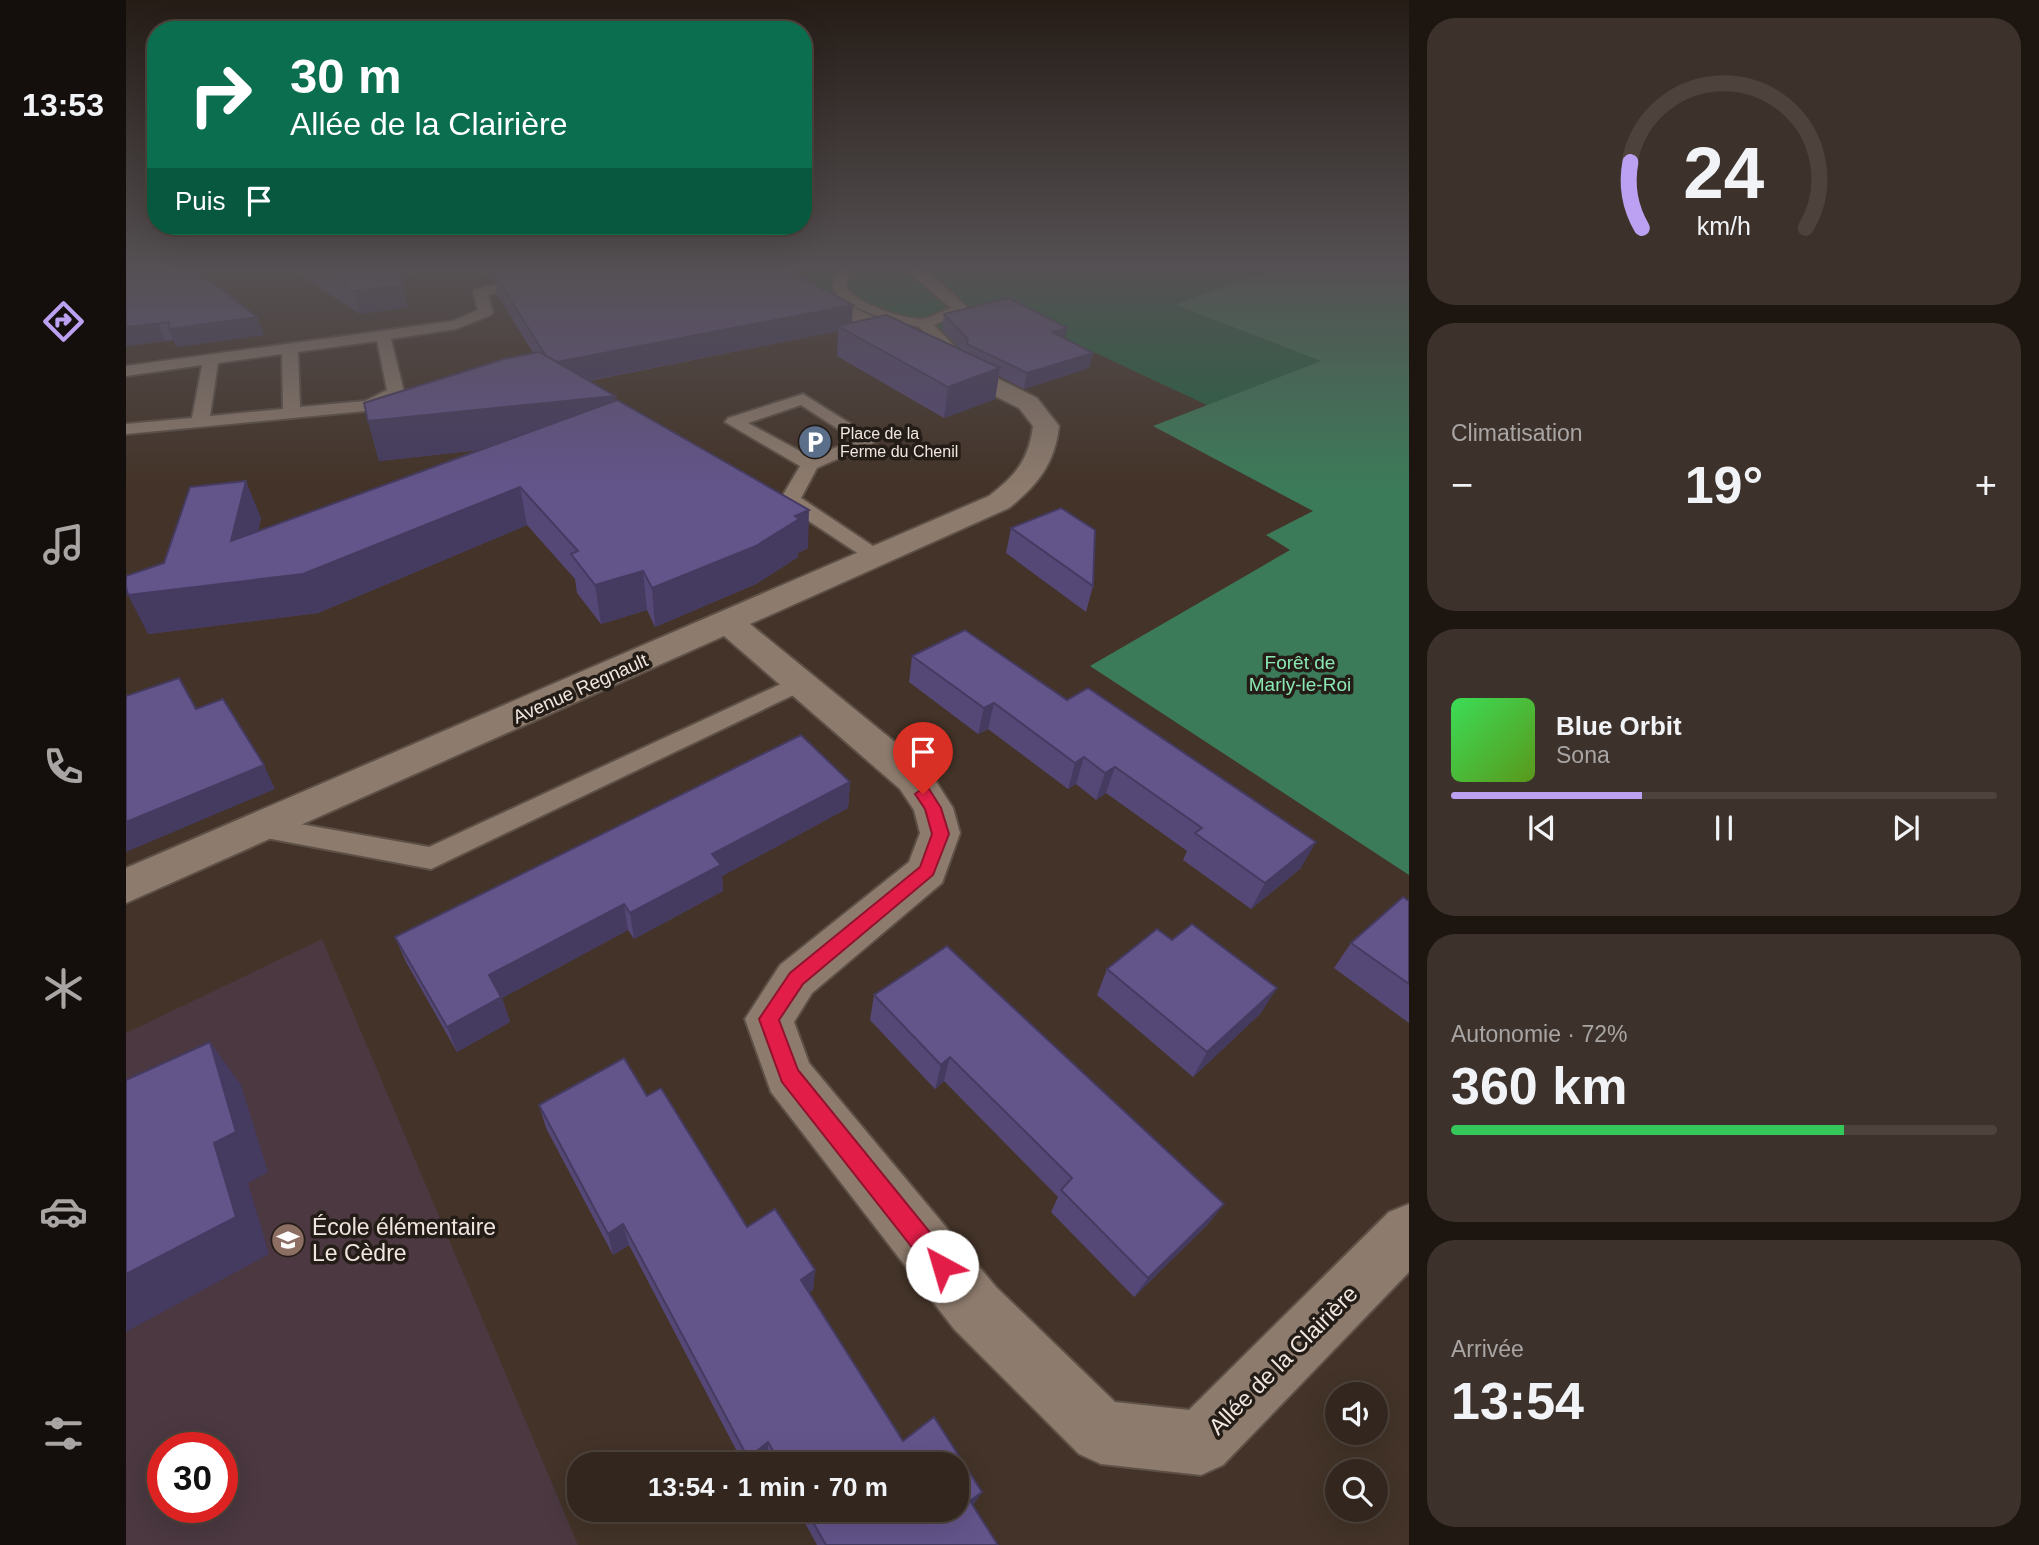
<!DOCTYPE html>
<html lang="fr">
<head>
<meta charset="utf-8">
<style>
  :root { --surface:#32261e; --page:#3d322b; --text:#f1f3f6; --muted:#a8a5a4; --line:#4d433c; --accent:#bca0f2 }
  body { margin:0; font-family:Arial,sans-serif; background:var(--page); color:var(--text); height:100vh; display:flex; flex-direction:column; font-size:26px; white-space:nowrap }
  * { box-sizing:border-box; margin:0 }
  p { font-size:23px; color:var(--muted) }
  .icon { flex:none; width:38px; height:38px; fill:none; stroke:currentColor; stroke-width:2; stroke-linecap:round; stroke-linejoin:round }
  .map { position:relative; flex:1; overflow:hidden }
  .sheet { display:flex; flex-direction:column; gap:18px; padding:18px; background:#1c1510; width:630px }
  .sheet>* { flex:none }
  .hud { position:absolute; left:21px; top:21px; width:665px; height:214px; border-radius:28px; box-shadow:0 7px 28px #0002,0 0 0 2px var(--line); background:#0b6e4f; color:#fff; overflow:hidden }
  .buttons { position:absolute; left:1199px; top:1382px; display:grid; gap:14px }
  .buttons a { display:grid; place-items:center; width:63px; height:63px; border-radius:50%; background:var(--surface); box-shadow:0 7px 28px #0002,0 0 0 2px var(--line); font-size:35px }
  .speed { position:absolute; left:21px; top:1432px; display:flex; gap:14px; font-size:35px; font-weight:700; text-align:center }
  .speed>* { display:grid; place-content:center; width:91px; height:91px; border-radius:50%; background:var(--surface); box-shadow:0 7px 28px #0002,0 0 0 2px var(--line); line-height:1 }
  .speed .limit { border:10px solid #d22; background:#fff; color:#111 }
  .pin { position:absolute; display:grid; place-items:center; width:60px; height:60px; color:#fff; margin:-72px -30px; border-radius:50% 50% 50% 0; rotate:-45deg; box-shadow:0 0 7px #0007 }
  .pin .icon { rotate:45deg }
  .me { position:absolute; width:77px; margin:-38px; rotate:321deg; stroke-linejoin:round; filter:drop-shadow(0 0 5px #0008) }
  .turn { display:flex; align-items:center; gap:24px; height:147px; padding:0 28px; font-size:32px }
  .turn .icon { width:91px; height:91px; stroke-width:2.5 }
  .turn b { display:block; font-size:49px; line-height:60px }
  .then { display:flex; align-items:center; height:66px; padding:0 28px; background:#0003; gap:14px; font-size:26px }
  .big { font-size:52px; font-weight:700; line-height:1.1 }
  .sheet .card { flex:1; display:flex; flex-direction:column; justify-content:center; gap:10px; min-width:0; padding:0 24px; border-radius:28px; background:var(--page) }
  .sheet .dial { align-items:center; gap:0 }
  .dial svg { height:182px; overflow:visible; fill:none; stroke:var(--line); stroke-width:7; stroke-linecap:round; text-anchor:middle }
  .dial text { fill:var(--text); stroke:none }
  .song { display:flex; align-items:center; gap:21px }
  .cover { width:84px; height:84px; border-radius:10px; background:linear-gradient(135deg,hsl(130 70% 55%),hsl(90 70% 35%)) }
  .played { height:7px; border-radius:4px; background:linear-gradient(90deg,var(--accent) 35%,var(--line) 35%) }
  .keys { display:flex; justify-content:space-around; direction:ltr }
  .heat { display:flex; justify-content:space-between; align-items:center; font-size:38px; direction:ltr }
  .charge { height:10px; border-radius:5px; background:linear-gradient(90deg,#34c759 72%,var(--line) 0) }
  .trip { position:absolute; left:441px; top:1452px; width:402px; height:70px; border-radius:28px; background:var(--surface); box-shadow:0 7px 28px #0002,0 0 0 2px var(--line); font-weight:700; line-height:70px; text-align:center }
  main { display:flex; flex:1; min-height:0 }
  .tabs { display:flex; flex-direction:column; width:126px; justify-content:space-around; align-items:center; background:#140f0c; color:var(--muted) }
  .tabs .icon { width:49px; height:49px }
  .tabs .on { color:var(--accent) }
  .tabs b { font-size:32px; color:var(--text) }
  .map>svg:first-child { display:block }
  .education { fill:#4b3841; fill-rule:evenodd }
  .green { fill:#236443 }
  .forest { fill:#3c7b59 }
  .lines { fill:none; stroke-linecap:round; stroke-linejoin:round }
  .lane-casing { stroke:#5d5046; stroke-width:4 }
  .street-casing { stroke:#5d5046; stroke-width:4 }
  .lane { fill:#8d7b6d; fill-rule:evenodd }
  .street { fill:#8d7b6d; fill-rule:evenodd }
  .wall { fill:#554877 }
  .shaded-wall { fill:#453b61 }
  .building { fill:#63548a; stroke:#453b61; stroke-width:2 }
  .route { fill:#e11d48; stroke:#92132f; stroke-width:2 }
  .labels { text-anchor:middle; stroke-width:7; stroke-linejoin:round; paint-order:stroke }
  .far-poi-label { font-size:16px; fill:#f0e6df; stroke:#241d17; text-anchor:start }
  .park-label { font-size:19px; fill:#8be7b3; stroke:#241d17 }
  .street-label { font-size:19px; fill:#f0e6df; stroke:#241d17 }
  .near-poi-label { font-size:23px; fill:#f0e6df; stroke:#241d17; text-anchor:start }
  .near-street-label { font-size:23px; fill:#f0e6df; stroke:#241d17 }
</style>
</head>
<body>
<main>
<nav class="tabs">
<b>13:53</b>
<svg class="icon on" aria-label="directions" viewBox="0 0 24 24"><path d="M12 3l9 9-9 9-9-9zM9 14v-3h6M13 9l2 2-2 2"/></svg>
<svg class="icon" aria-label="music" viewBox="0 0 24 24"><path d="M9 18V5l10-2v13"/><circle cx="6" cy="18" r="3"/><circle cx="16" cy="16" r="3"/></svg>
<svg class="icon" aria-label="phone" viewBox="0 0 24 24"><path d="M5 4h4l2 5-3 2q2 4 5 5l2-3 5 2v4C11 20 4 13 5 4z"/></svg>
<svg class="icon" aria-label="climate" viewBox="0 0 24 24"><path d="M12 3v18M4 7l16 10M4 17L20 7"/></svg>
<svg class="icon" aria-label="car" viewBox="0 0 24 24"><path d="M5 17H2v-5l4-1 3-4h7l3 4 3 1v5h-3M9 17h6M6 11h13"/><circle cx="7" cy="17" r="2"/><circle cx="17" cy="17" r="2"/></svg>
<svg class="icon" aria-label="filters" viewBox="0 0 24 24"><path d="M4 7h16M4 17h16"/><circle cx="9" cy="7" r="2"/><circle cx="15" cy="17" r="2"/></svg>
</nav>
<div class="map">
<svg width="1283" height="1545" viewBox="0 0 1283 1545">
  <rect width="100%" height="100%" fill="#433328"/>
  <path class="education" d="M 196,939 L 452,1545 L 0,1545 L 0,1033 ZM 37,1447 L 96,1447 L 96,1507 L 37,1507 Z"/>
  <polygon class="green" points="647,270 1143,270 1052,305 1196,361 1083,406 946,342 860,367 829,347 812,351"/>
  <polygon class="forest" points="1143,270 1283,270 1283,875 964,666 1164,550 1140,535 1187,511 1027,426 1195,361 1050,305"/>
  <g class="lines">
    <g class="lane-casing">
      <g id="lane">
        <path d="M 729,270 L 722,276 L 720,287 C 733,305 772,317 794,319 C 804,319 816,311 825,308 L 781,270 L 797,270 L 804,274 L 840,306 L 840,312 L 808,325 L 838,356 L 833,368 L 821,368 L 819,365 L 822,357 L 793,327 L 753,317 L 716,301 L 706,287 L 713,270 Z"/>
        <path d="M 405,277 L 410,278 L 410,284 L 362,295 L 367,312 L 365,315 L 330,329 L 265,339 L 278,392 L 249,410 L 0,434 L 0,424 L 66,418 L 76,365 L 0,376 L 0,366 L 327,321 L 352,310 L 347,292 L 349,289 ZM 251,341 L 261,390 L 239,401 L 174,407 L 172,352 ZM 156,354 L 157,409 L 84,416 L 92,363 Z"/>
        <path d="M 677,394 L 752,441 L 691,468 L 675,498 L 756,552 L 759,556 L 756,560 L 742,560 L 657,504 L 654,500 L 674,466 L 599,422 L 602,418 ZM 675,405 L 729,440 L 685,457 L 622,423 Z"/>
        <polygon points="672,676 680,679 684,684 680,689 305,869 135,837 125,834 121,827 125,820 135,817 303,847"/>
      </g>
    </g>
    <g class="street-casing">
      <path id="street" d="M 626,270 L 652,270 L 911,398 L 933,426 C 929,463 912,485 883,508 L 624,624 L 802,769 L 827,808 L 834,833 L 816,883 L 686,993 L 668,1022 L 683,1063 L 870,1287 L 989,1402 L 1063,1410 L 1263,1212 L 1283,1204 L 1283,1272 L 1097,1465 L 1075,1475 L 975,1464 L 953,1454 L 828,1329 L 645,1092 L 619,1019 L 654,965 L 783,862 L 794,833 L 788,810 L 774,789 L 598,636 L 0,903 L 0,868 L 863,496 C 889,476 903,460 907,426 L 893,408 L 701,313 Z"/>
    </g>
    <use href="#lane" class="lane"/>
    <use href="#street" class="street"/>
  </g>
  <g class="wall">
    <polygon points="0,270 138,335 50,347 48,340 0,346"/>
    <polygon points="166,270 315,270 273,275 282,307 234,314"/>
    <polygon points="357,270 681,270 667,273 727,305 726,323 837,351 816,330 818,314 941,328 938,338 967,353 963,368 898,389 873,376 869,399 818,418 711,356 712,331 463,381 682,548 672,553 672,557 630,584 529,627 521,610 475,624 451,593 449,579 401,525 192,613 22,634 38,563 135,518 132,531 353,450 253,461 242,421 407,353 371,294 369,281 364,281"/>
    <polygon points="885,528 967,586 960,612 880,553"/>
    <polygon points="786,656 1175,868 1125,909 1057,860 1061,851 980,793 970,800 950,784 942,789 862,729 852,734 783,682"/>
    <polygon points="724,782 722,808 596,876 597,891 508,939 502,930 376,998 384,1022 331,1052 280,962 269,937"/>
    <polygon points="1283,901 1283,1023 1208,968 1225,943"/>
    <polygon points="1046,940 1135,1013 1067,1077 971,995 981,969"/>
    <polygon points="748,995 1098,1204 1081,1225 1008,1297 925,1212 932,1197 818,1081 809,1089 744,1020"/>
    <polygon points="498,1058 521,1096 535,1088 621,1227 649,1209 689,1270 687,1290 683,1293 777,1441 808,1417 856,1492 847,1505 872,1545 691,1545 672,1510 831,1510 831,1465 647,1465 642,1457 633,1465 618,1465 503,1245 487,1255 420,1128 413,1105"/>
  </g>
  <g class="shaded-wall">
    <polygon points="269,270 315,270 271,276"/>
    <polygon points="362,270 435,270 367,272 369,281 364,281"/>
    <polygon points="665,270 681,270 665,274"/>
    <polygon points="277,285 282,307 234,314 228,291"/>
    <polygon points="727,305 725,328 712,326 712,331 428,387 425,363"/>
    <polygon points="131,317 138,335 50,347 43,329"/>
    <polygon points="32,323 39,341 0,346 0,327"/>
    <polygon points="941,328 937,343 926,332"/>
    <polygon points="967,353 963,368 898,389 901,373"/>
    <polygon points="874,368 869,399 818,418 822,387"/>
    <polygon points="489,396 494,435 253,461 242,421"/>
    <polygon points="120,481 135,518 121,579 105,541"/>
    <polygon points="394,487 401,525 192,613 22,634 2,595"/>
    <polygon points="683,510 682,548 672,553 672,557 630,584 529,627 526,588 669,516"/>
    <polygon points="517,571 521,610 475,624 469,585"/>
    <polygon points="868,703 862,729 852,734 858,708"/>
    <polygon points="958,757 950,784 942,789 949,763"/>
    <polygon points="138,765 149,789 0,852 0,822"/>
    <polygon points="989,767 980,793 970,800 979,773"/>
    <polygon points="724,782 722,808 596,876 597,891 508,939 504,913 586,854"/>
    <polygon points="1190,842 1175,868 1125,909 1139,883"/>
    <polygon points="498,904 502,930 376,998 384,1022 331,1052 321,1027 363,975"/>
    <polygon points="1151,988 1135,1013 1067,1077 1081,1052"/>
    <polygon points="84,1042 115,1085 142,1172 122,1183 143,1254 0,1332 0,1274 88,1143"/>
    <polygon points="824,1057 818,1081 809,1089 815,1065"/>
    <polygon points="1098,1204 1081,1225 1008,1297 1022,1278"/>
    <polygon points="497,1224 503,1245 487,1255 482,1234"/>
    <polygon points="689,1270 687,1290 674,1300 675,1280"/>
    <polygon points="642,1442 642,1457 633,1465 622,1465 622,1458"/>
    <polygon points="856,1492 847,1505 844,1501"/>
  </g>
  <g class="building">
    <polygon points="0,270 70,270 131,317 43,329 43,322 0,327"/>
    <polygon points="194,270 272,270 277,285 228,291"/>
    <polygon points="379,270 662,270 727,305 431,362 420,356 367,272"/>
    <polygon points="883,298 941,328 926,332 967,353 901,373 841,344 842,339 818,314"/>
    <polygon points="760,315 874,368 822,387 712,326"/>
    <polygon points="413,352 489,396 242,421 238,403 378,359"/>
    <polygon points="491,400 683,510 669,516 673,519 630,546 526,588 517,571 469,585 445,554 452,551 394,487 177,574 2,595 0,587 0,576 38,563 64,487 120,481 105,541"/>
    <polygon points="935,508 969,530 967,586 885,528"/>
    <polygon points="839,630 941,700 962,688 1190,842 1139,883 1069,833 1076,828 989,767 979,773 958,757 949,763 868,703 858,708 786,656"/>
    <polygon points="53,678 70,709 97,699 138,765 0,822 0,696"/>
    <polygon points="675,735 724,782 586,854 595,865 504,913 498,904 363,975 375,997 321,1027 269,937"/>
    <polygon points="1277,897 1283,901 1283,984 1225,943"/>
    <polygon points="1066,924 1151,988 1081,1052 981,969 1031,929 1046,940"/>
    <polygon points="821,946 1098,1204 1022,1278 935,1190 946,1178 824,1057 815,1065 748,995"/>
    <polygon points="84,1042 110,1132 88,1143 110,1217 0,1274 0,1080"/>
    <polygon points="498,1058 521,1096 535,1088 621,1227 649,1209 689,1270 675,1280 777,1441 808,1417 856,1492 844,1501 872,1545 700,1545 680,1510 831,1510 831,1465 655,1465 642,1442 622,1458 497,1224 482,1234 413,1105"/>
  </g>
  <linearGradient id="sky" x2="0" y2="1"><stop stop-color="#251c16"/><stop offset="0.55" stop-color="#555053"/><stop offset="1" stop-color="#555053" stop-opacity="0"/></linearGradient>
  <rect width="1283" height="487" fill="url(#sky)"/>
  <polygon class="route" points="797,788 803,789 815,808 823,834 807,875 677,984 653,1020 672,1070 824,1257 827,1266 824,1274 816,1277 807,1274 656,1082 633,1019 664,973 794,867 806,834 799,809 789,794"/>
  <defs>
    <g id="parking-disc" transform="scale(1.75)"><circle r="9.5" fill="#5c6f8a" stroke="#241d17"/><path d="M-3.5-5.5H1a3.5 3.5 0 0 1 0 7H-1V5.5H-3.5ZM-1-3.4V-.6H.8a1.4 1.4 0 0 0 0-2.8Z" fill="#fff"/></g>
    <g id="school-disc" transform="scale(1.75)"><circle r="9.5" fill="#8d6e63" stroke="#241d17"/><path d="M0-5L7-2L0 1L-7-2ZM-4 1L0 2.5L4 1V4Q0 6-4 4Z" fill="#fff"/></g>
  </defs>
  <g fill-rule="evenodd">
    <use href="#parking-disc" x="689" y="442"/>
    <use href="#school-disc" x="162" y="1240"/>
  </g>
  <g class="labels">
    <g class="far-poi-label">
      <text x="714" y="439">Place de la<tspan x="714" dy="18">Ferme du Chenil</tspan></text>
    </g>
    <g class="park-label">
      <text x="1174" y="669">Forêt de<tspan x="1174" dy="22">Marly-le-Roi</tspan></text>
    </g>
    <g class="street-label">
      <text transform="translate(454 688) rotate(-24)" y="7">Avenue Regnault</text>
    </g>
    <g class="near-poi-label">
      <text x="186" y="1235">École élémentaire<tspan x="186" dy="26">Le Cèdre</tspan></text>
    </g>
    <g class="near-street-label">
      <text transform="translate(1157 1360) rotate(-45)" y="8">Allée de la Clairière</text>
    </g>
  </g>
</svg>
<div class="buttons">
<a><svg class="icon" aria-label="sound" viewBox="0 0 24 24"><path d="M4 9h4l5-4v14l-5-4H4zM17 9q2 3 0 6"/></svg></a>
<a><svg class="icon" aria-label="search" viewBox="0 0 24 24"><circle cx="10" cy="10" r="6"/><path d="M15 15l6 6"/></svg></a>
</div>
<div class="speed"><div class="limit">30</div></div>
<div class="pin" style="left:797px;top:794px;background:#d93025"><svg class="icon" aria-label="arrive" viewBox="0 0 24 24"><path d="M6 21V4h12l-3 4 3 4H6"/></svg></div>
<svg class="me" style="left:816px;top:1266px" viewBox="-20 -20 40 40"><circle r="19" fill="#fff"/><path d="M0-13L10 11 0 6-10 11z" fill="#e11d48"/></svg>
<div class="trip">13:54 · 1 min · 70 m</div>
<div class="hud">
<div class="turn"><svg class="icon" aria-label="right" viewBox="0 0 24 24"><path d="M7 20v-9h11M14 6l5 5-5 5"/></svg><div><b>30 m</b>Allée de la Clairière</div></div>
<div class="then">Puis<svg class="icon" aria-label="arrive" viewBox="0 0 24 24"><path d="M6 21V4h12l-3 4 3 4H6"/></svg></div>
</div>
</div>
<section class="sheet">
<div class="card dial"><svg viewBox="0 0 100 80">
<path d="M14 69A42 42 0 1 1 86 69"/>
<path d="M14 69A42 42 0 0 1 9 40" stroke="#bca0f2"/>
<text x="50" y="56" font-size="32" font-weight="700">24</text>
<text x="50" y="72" font-size="11">km/h</text>
</svg></div>
<div class="card"><p>Climatisation</p>
<div class="heat"><a>−</a><b class="big">19°</b><a>+</a></div>
</div>
<div class="card">
<div class="song"><i class="cover"></i><div><b>Blue Orbit</b><p>Sona</p></div></div>
<div class="played"></div>
<div class="keys"><svg class="icon" aria-label="previous" viewBox="0 0 24 24"><path d="M18 5L8 12l10 7zM5 5v14"/></svg><svg class="icon" aria-label="pause" viewBox="0 0 24 24"><path d="M8 5v14M16 5v14"/></svg><svg class="icon" aria-label="next" viewBox="0 0 24 24"><path d="M6 5l10 7-10 7zM19 5v14"/></svg></div>
</div>
<div class="card"><p>Autonomie · 72%</p><b class="big">360 km</b><div class="charge"></div></div>
<div class="card"><p>Arrivée</p><b class="big">13:54</b></div>
</section>
</main>
</body>
</html>
